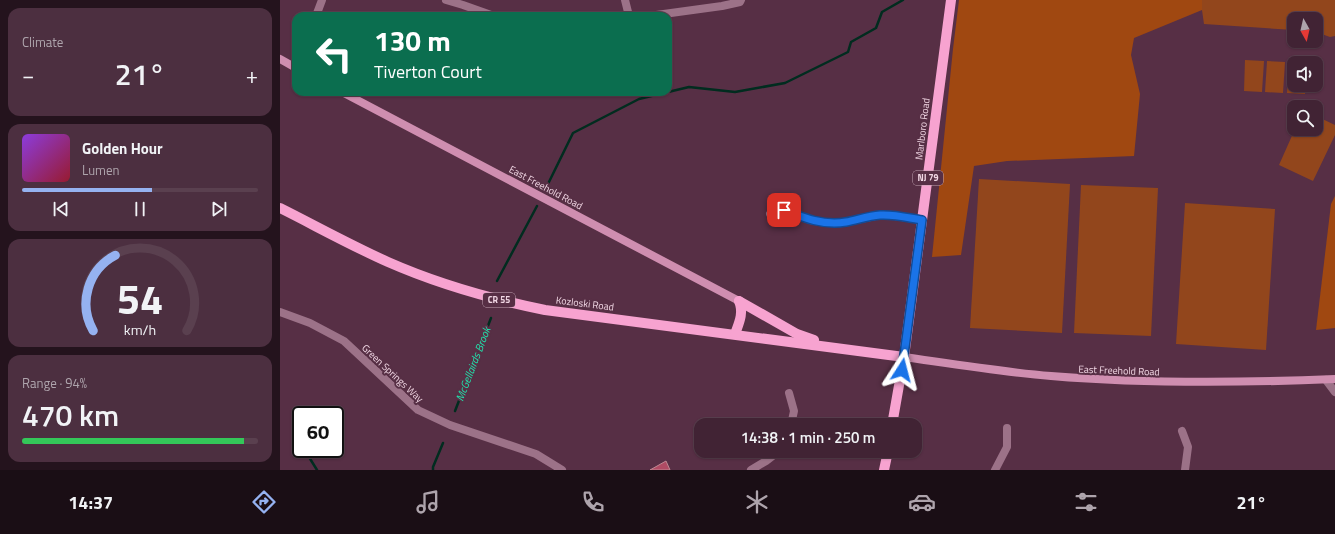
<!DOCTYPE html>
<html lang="en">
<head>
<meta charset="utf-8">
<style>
  :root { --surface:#412334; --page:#4c2f40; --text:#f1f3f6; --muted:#aea4ac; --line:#5a404f; --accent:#95b2f1 }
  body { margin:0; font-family:"Titillium Web",sans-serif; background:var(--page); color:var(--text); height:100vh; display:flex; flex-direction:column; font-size:15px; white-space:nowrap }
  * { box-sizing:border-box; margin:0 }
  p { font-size:13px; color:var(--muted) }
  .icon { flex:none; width:22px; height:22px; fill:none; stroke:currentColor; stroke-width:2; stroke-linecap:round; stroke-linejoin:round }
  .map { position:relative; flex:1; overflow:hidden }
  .details { display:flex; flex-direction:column; gap:8px; padding:8px; background:#24131d; width:280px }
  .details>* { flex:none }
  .guide { position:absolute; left:12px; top:12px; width:380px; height:84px; border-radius:12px; box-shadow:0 1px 3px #0004,0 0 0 1px var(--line); background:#0b6e4f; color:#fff; overflow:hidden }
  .needle { width:26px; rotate:172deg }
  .fabs { position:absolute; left:1007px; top:12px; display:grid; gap:8px }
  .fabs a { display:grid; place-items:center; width:36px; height:36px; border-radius:8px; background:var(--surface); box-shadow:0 1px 3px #0004,0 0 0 1px var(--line); font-size:20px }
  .speed { position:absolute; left:12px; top:406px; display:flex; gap:8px; font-size:20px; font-weight:700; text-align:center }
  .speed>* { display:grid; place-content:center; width:52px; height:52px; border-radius:50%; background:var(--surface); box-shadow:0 1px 3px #0004,0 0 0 1px var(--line); line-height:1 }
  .speed .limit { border:2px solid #111; border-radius:6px; background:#fff; color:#111 }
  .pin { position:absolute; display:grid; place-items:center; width:34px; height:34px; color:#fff; margin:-17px; border-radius:8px; box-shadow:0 2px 6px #0006 }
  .me { position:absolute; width:44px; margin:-22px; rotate:9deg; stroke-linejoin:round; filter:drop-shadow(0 0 3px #0008) }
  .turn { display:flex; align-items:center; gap:14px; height:84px; padding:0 16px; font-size:18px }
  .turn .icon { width:52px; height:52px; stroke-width:2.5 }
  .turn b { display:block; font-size:28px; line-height:34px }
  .big { font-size:30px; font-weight:600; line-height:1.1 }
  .details .widget { flex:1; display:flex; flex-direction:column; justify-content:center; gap:6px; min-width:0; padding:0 14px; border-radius:12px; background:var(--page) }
  .details .dial { align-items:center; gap:0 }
  .dial svg { height:104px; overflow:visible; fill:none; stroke:var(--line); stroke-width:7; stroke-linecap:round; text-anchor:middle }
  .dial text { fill:var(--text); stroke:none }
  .song { display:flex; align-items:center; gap:12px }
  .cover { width:48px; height:48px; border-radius:6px; background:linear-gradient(135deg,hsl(270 70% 55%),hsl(350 70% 35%)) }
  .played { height:4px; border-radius:2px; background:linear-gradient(90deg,var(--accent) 55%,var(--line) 55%) }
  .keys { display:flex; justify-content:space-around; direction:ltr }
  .heat { display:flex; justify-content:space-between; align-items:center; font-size:22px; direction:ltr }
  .charge { height:6px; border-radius:3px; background:linear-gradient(90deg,#34c759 94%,var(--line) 0) }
  .trip { position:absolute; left:414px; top:418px; width:228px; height:40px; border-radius:12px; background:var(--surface); box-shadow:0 1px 3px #0004,0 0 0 1px var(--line); font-weight:600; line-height:40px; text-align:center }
  .tab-bar { display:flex; height:64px; justify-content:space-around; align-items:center; background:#1a0e15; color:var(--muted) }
  .tab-bar .icon { width:28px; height:28px }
  .tab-bar .selected { color:var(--accent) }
  .tab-bar b { font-size:18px; color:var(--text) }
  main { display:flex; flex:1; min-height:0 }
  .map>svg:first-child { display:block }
  .green { fill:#92461c }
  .forest { fill:#a04811 }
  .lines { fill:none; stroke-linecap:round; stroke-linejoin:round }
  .stream { stroke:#012c1f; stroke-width:2.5 }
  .building { fill:#af4b64; stroke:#be8993 }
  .street { stroke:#9c7288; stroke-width:8 }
  .secondary { stroke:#cf8eb0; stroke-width:8 }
  .primary { stroke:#f7a3d0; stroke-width:10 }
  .route-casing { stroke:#114b97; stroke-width:10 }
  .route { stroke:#1a73e8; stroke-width:7 }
  .labels { text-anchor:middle; stroke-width:4; stroke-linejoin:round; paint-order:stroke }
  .shield { fill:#572f45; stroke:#c3a5b4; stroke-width:1 }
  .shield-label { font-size:9px; font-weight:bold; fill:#f1d7e4 }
  .street-label { font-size:10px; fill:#f1d7e4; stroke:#572f45 }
  .water-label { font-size:11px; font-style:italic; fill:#21e3ac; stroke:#572f45 }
</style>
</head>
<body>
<main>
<section class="details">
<div class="widget"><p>Climate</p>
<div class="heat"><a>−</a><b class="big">21°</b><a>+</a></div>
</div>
<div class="widget">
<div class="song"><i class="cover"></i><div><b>Golden Hour</b><p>Lumen</p></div></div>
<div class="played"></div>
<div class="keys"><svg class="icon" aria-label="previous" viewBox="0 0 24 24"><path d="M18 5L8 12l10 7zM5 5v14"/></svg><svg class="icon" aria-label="pause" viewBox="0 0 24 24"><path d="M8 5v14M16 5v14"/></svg><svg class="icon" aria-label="next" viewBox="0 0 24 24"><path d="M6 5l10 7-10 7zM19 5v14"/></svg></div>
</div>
<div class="widget dial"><svg viewBox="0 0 100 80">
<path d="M14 69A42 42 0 1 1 86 69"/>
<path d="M14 69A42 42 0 0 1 31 11" stroke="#95b2f1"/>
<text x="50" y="56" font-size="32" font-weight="700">54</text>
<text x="50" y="72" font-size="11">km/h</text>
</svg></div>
<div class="widget"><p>Range · 94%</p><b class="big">470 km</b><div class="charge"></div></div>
</section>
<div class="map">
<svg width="1055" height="470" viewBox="0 0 1055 470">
  <rect width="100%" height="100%" fill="#572f45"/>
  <g class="green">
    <polygon points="922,0 1055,0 1055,36 1050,37 1036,32 1036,19 1014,19 1014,30 924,24 922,10"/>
    <polygon points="965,60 984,61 982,92 964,91"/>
    <polygon points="987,61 1005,62 1003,93 985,92"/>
    <polygon points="1009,63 1017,63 1014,63 1014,85 1025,85 1025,94 1007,93"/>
    <polygon points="1036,116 1055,125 1055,135 1033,181 999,165 1015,129 1036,129"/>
    <polygon points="699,179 790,184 782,333 690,328"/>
    <polygon points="801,185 878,188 871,336 794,333"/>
    <polygon points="905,203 995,209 986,350 896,344"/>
  </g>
  <g class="forest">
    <polygon points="679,0 922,0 922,10 854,38 851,55 860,94 854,156 727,161 694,166 681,255 652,257 673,49"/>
    <polygon points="1055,196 1055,328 1036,330 1051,204"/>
  </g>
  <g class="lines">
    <g class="stream">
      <polyline points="266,188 293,133 359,99 409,87 455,92 505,83 568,52 571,42 596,28 602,12 623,0"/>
      <polyline points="217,281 257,206"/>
      <polyline points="175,411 211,318"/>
      <polyline points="19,441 21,445"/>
      <polyline points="24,449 37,470"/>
      <polyline points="153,470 153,467 163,443"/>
    </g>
  </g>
  <polygon class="building" points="386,461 390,470 370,470"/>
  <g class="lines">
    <g class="street">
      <polyline points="166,0 183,5 214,16"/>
      <polyline points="345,0 349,16"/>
      <polyline points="36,16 42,0"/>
      <polyline points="369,16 442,6 460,2 461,0"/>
      <polyline points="490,214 504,210 530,220 547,223 566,222 600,215 608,215 642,220"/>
      <polyline points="0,312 30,323 64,341 138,410 170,425 256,454 282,470"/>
      <polyline points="1046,380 1055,392"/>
      <polyline points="509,393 514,411 511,425"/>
      <polyline points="902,431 908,447 905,470"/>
      <polyline points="471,470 486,461 499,451"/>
      <polyline points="715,470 727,447 727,428"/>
    </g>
    <g class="secondary">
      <polyline points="0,59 16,68"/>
      <polyline points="62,92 459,301"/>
      <path d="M 624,357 C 673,364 722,372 771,376 C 866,384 960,383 1055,379"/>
    </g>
    <g class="primary">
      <path d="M 0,208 C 36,226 72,246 108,262 C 158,284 211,299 265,310 L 624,357"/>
      <polyline points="459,301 517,334 534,340"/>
      <path d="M 455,334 C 459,323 464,313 459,301"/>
      <polyline points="612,425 624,357 671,0"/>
      <polyline points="604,470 608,451"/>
    </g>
  </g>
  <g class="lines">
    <g class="route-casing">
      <path id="route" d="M 504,210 C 524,218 544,226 566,222 C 577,220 588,216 600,215 C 614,214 629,218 642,220 L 622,370"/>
    </g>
    <use href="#route" class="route"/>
  </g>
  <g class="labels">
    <g class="shield">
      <rect x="633" y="171" width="30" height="14" rx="3"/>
      <rect x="203" y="293" width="32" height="14" rx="3"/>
    </g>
    <g class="shield-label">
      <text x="648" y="181">NJ 79</text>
      <text x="219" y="303">CR 55</text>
    </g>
    <g class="street-label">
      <text transform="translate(642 129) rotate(-83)" y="4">Marlboro Road</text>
      <text transform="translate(266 187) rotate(28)" y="4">East Freehold Road</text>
      <text transform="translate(305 303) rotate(7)" y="4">Kozloski Road</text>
      <text transform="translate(839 370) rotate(2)" y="4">East Freehold Road</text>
      <text transform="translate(113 373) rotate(43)" y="4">Green Springs Way</text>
    </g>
    <g class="water-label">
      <text transform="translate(193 364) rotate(-69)" y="4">McGellairds Brook</text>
    </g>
  </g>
</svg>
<div class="fabs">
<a><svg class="needle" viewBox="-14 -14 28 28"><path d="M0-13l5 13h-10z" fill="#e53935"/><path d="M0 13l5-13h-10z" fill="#aea4ac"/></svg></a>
<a><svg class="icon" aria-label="sound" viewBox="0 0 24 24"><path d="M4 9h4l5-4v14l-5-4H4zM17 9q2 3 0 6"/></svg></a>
<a><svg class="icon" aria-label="search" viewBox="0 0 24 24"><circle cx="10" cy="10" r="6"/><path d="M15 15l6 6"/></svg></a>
</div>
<div class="speed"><div class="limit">60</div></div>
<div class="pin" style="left:504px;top:210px;background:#d93025"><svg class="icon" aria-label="arrive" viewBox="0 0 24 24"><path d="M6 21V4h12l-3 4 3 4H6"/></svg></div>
<svg class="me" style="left:622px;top:370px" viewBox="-20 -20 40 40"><path d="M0-17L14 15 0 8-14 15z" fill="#1a73e8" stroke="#fff" stroke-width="4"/></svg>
<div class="trip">14:38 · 1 min · 250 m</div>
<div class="guide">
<div class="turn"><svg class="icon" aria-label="left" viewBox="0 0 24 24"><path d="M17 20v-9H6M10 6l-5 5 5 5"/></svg><div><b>130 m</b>Tiverton Court</div></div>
</div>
</div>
</main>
<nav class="tab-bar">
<b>14:37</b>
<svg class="icon selected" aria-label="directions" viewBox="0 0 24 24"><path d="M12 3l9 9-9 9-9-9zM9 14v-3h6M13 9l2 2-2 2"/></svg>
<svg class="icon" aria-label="music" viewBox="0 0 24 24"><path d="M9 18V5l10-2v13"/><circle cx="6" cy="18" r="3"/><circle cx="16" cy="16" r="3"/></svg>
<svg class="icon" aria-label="phone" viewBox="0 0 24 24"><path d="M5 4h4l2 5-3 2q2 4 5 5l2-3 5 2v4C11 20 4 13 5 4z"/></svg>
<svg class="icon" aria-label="climate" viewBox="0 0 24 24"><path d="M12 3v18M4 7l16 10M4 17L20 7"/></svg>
<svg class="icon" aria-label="car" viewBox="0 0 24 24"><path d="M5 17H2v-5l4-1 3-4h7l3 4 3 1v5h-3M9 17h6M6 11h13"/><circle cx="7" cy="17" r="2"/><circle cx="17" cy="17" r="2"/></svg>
<svg class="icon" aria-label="filters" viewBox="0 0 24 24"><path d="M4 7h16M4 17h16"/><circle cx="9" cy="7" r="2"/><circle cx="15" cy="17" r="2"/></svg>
<b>21°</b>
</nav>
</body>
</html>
